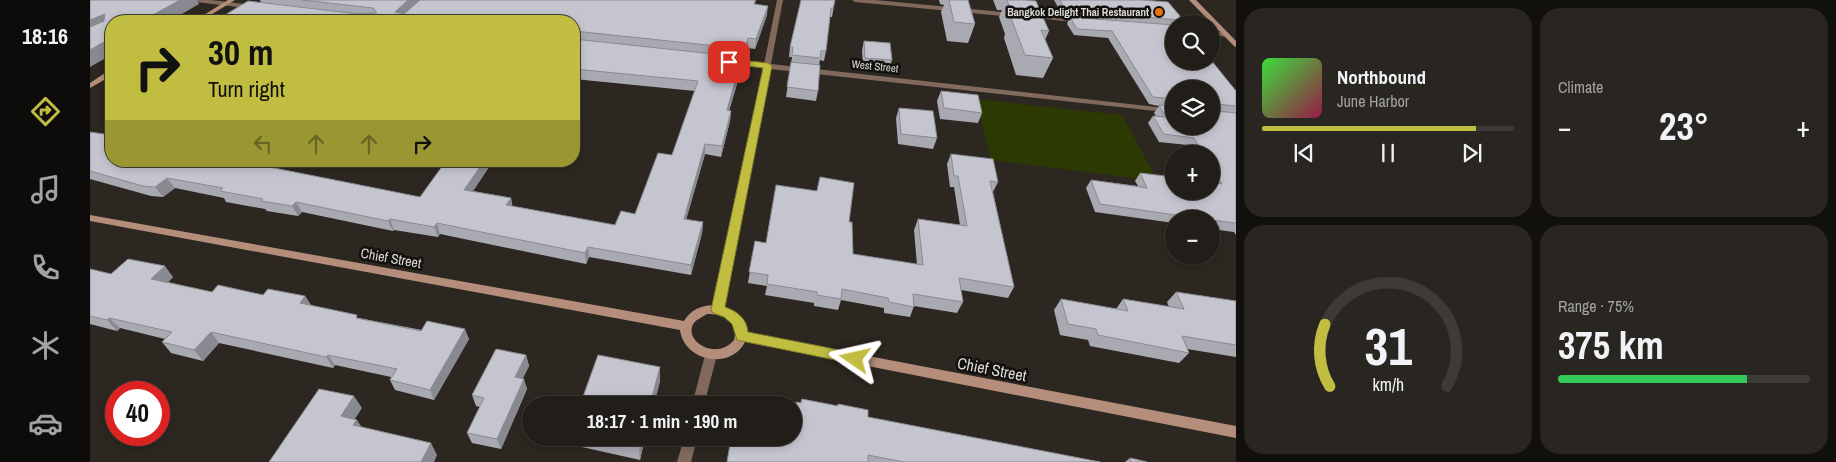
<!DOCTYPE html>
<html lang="en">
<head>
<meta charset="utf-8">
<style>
  :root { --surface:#211d18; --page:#292621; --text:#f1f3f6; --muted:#a2a2a2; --line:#3e3b37; --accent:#c1bd40 }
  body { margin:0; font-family:"Archivo Narrow",sans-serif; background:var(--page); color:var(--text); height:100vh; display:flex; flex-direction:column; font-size:19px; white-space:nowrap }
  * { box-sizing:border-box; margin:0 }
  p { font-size:16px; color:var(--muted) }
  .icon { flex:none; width:28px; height:28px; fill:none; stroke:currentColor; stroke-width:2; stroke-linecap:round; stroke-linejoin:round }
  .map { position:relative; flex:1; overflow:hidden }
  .sheet { display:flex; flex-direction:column; gap:8px; padding:8px; background:#12100d; width:600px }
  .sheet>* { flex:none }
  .banner { position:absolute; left:15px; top:15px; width:475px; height:152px; border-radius:20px; box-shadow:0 2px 8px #0003,0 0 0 1px var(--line); background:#c1bd40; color:#111; overflow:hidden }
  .buttons { position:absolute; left:1075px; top:15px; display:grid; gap:10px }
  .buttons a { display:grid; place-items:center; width:55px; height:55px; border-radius:50%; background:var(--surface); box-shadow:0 2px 8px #0003,0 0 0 1px var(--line); font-size:25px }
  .speed { position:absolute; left:15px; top:381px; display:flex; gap:10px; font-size:25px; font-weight:700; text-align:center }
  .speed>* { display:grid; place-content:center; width:65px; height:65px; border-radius:50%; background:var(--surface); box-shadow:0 2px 8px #0003,0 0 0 1px var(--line); line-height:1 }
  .speed .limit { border:8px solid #d22; background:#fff; color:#111 }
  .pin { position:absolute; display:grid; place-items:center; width:42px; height:42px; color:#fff; margin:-21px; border-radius:10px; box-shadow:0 2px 8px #0006 }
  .me { position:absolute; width:55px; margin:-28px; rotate:281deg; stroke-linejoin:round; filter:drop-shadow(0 0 4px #0008) }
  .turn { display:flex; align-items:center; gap:18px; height:105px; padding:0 20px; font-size:22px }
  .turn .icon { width:65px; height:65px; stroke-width:2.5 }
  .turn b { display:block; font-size:35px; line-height:42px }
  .lanes { display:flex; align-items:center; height:48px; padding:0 20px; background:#0003; justify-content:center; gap:25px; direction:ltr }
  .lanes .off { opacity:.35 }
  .big { font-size:38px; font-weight:700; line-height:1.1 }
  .sheet .widget { flex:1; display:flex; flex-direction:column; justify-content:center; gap:8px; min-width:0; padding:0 18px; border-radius:20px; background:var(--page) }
  .sheet .dial { align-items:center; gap:0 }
  .dial svg { height:130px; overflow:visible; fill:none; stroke:var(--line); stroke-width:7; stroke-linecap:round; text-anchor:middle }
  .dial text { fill:var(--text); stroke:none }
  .song { display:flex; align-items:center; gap:15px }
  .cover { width:60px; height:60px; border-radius:8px; background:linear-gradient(135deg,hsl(120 70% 55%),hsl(340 70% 35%)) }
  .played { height:5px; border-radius:2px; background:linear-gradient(90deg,var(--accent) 85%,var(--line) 85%) }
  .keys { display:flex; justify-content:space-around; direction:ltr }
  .heat { display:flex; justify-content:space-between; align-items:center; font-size:28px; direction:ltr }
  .charge { height:8px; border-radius:4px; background:linear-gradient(90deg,#34c759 75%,var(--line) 0) }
  .sheet .tiles { flex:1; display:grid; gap:8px; grid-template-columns:repeat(2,1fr) }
  .trip { position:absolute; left:432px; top:396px; width:280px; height:50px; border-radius:25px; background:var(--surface); box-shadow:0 2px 8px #0003,0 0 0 1px var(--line); font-weight:700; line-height:50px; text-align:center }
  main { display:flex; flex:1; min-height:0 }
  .tab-bar { display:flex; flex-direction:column; width:90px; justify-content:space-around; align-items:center; background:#0d0c0a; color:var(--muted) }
  .tab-bar .icon { width:35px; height:35px }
  .tab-bar .on { color:var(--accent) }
  .tab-bar b { font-size:22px; color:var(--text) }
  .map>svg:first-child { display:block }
  .green { fill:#2c3903 }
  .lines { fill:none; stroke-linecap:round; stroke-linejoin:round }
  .street { fill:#81695d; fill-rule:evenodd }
  .secondary { fill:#b48e7a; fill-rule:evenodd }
  .wall { fill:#a9a9b2; fill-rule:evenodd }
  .shaded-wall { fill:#898a91 }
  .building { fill:#c4c5cf; stroke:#898a91 }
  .route { fill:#c1bd40; stroke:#7d7b2a }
  .food-dot { fill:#e8710a; stroke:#12110d; stroke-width:2 }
  .labels { text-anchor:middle; stroke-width:5; stroke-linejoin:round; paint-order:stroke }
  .far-poi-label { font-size:11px; font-weight:bold; fill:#dedbd7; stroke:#12110d; text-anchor:end }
  .far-street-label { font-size:11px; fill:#dedbd7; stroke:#12110d }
  .street-label { font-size:14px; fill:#dedbd7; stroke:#12110d }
  .near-street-label { font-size:16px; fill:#dedbd7; stroke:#12110d }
</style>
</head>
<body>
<main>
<nav class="tab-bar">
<b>18:16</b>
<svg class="icon on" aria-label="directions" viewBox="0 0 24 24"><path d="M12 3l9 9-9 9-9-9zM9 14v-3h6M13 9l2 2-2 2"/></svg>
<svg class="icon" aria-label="music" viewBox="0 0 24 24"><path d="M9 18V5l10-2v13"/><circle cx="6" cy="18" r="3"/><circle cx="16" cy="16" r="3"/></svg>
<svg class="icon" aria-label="phone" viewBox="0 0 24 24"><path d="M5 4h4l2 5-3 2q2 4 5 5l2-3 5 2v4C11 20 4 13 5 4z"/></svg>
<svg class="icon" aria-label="climate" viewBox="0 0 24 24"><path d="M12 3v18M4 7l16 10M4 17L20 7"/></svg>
<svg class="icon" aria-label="car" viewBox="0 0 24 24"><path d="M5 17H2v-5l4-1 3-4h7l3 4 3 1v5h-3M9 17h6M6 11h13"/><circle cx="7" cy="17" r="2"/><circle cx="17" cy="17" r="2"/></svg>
</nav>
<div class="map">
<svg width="1146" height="462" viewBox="0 0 1146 462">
  <rect width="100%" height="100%" fill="#2c2720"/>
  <polygon class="green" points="886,99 1032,115 1068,181 901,160"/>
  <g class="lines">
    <g class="street">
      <polygon points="103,0 121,0 163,5 166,7 163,9 106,2"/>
      <polygon points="687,0 693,0 681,64 1084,109 1084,113 680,69 634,310 632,313 628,314 624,313 622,310 673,68 640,64 636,62 640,60 674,64"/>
      <polygon points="762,0 785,0 923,13 926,15 923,17 765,2"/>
      <polygon points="940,14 991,19 994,21 991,23 938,17 938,15"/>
      <polygon points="1121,31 1137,33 1140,35 1137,37 1121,35"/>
      <polygon points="621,350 625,351 627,355 614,405 602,405 615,355 617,351"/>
      <polygon points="594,438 607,438 601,462 587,462"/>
    </g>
    <g class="secondary">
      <polygon points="138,0 145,0 111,21 104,21"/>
      <polygon points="1099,0 1106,0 1146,41 1146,47 1144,46"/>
      <polygon points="18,71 21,71 21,76 0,88 0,83"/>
      <path d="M 0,215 L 594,321 C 609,295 653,303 657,333 L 1146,426 L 1146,438 L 655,342 C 640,371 594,361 590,330 L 0,221 ZM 617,314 C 633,314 649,321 644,340 C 626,362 592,340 604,323 C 607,319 613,317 617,314 Z"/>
    </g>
  </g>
  <g class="wall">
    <polygon points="170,0 666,0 665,4 677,15 665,49 657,48 654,59 652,59 652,67 639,111 641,111 640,121 631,157 615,154 596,220 613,222 612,233 601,275 499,257 496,264 350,234 348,237 304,230 303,231 212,212 208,216 177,211 175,209 136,202 134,198 85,188 73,197 61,196 0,179 0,132 167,161 164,164 330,197 403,161 383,191 421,198 422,206 525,225 545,214 582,155 605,91 484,79 484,21 125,21 171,3"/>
    <polygon points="745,0 742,17 740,17 736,51 734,61 730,60 729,65 728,91 726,101 696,97 702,57 699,57 700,47"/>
    <polygon points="849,0 878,0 885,24 878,43 857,41 851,12 854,5 850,4"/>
    <polygon points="903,0 937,0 959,31 955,40 963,58 953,78 926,75 914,38 915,34 909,17 912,10 907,10"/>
    <path d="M 964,0 L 1052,0 L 1088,20 L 1086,24 L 1084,24 L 1084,61 L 1146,91 L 1146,235 L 1144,232 L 1121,229 L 1121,219 L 1084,219 L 1084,223 L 1005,212 L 996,188 L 1001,180 L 1048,186 L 1045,181 L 1050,173 L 1121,191 L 1121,154 L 1103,154 L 1098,145 L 1069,142 L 1058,123 L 1063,116 L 1066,116 L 1064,113 L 1069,106 L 1059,104 L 1018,38 L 984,35 L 977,24 L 980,17 L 1023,20 L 973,16 ZM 1084,89 L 1121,126 L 1084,126 Z"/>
    <polygon points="774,41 802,60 799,70 773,67 772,50"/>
    <polygon points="851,91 892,113 888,123 850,119 847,101"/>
    <polygon points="809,108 847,138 843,149 808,144 806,118"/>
    <polygon points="861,154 908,182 903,192 924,287 918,298 871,290 873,302 867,313 824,306 820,317 794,313 794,308 751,300 748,310 724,306 724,303 675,295 677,286 658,283 665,241 676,243 727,190 730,177 759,222 763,254 827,265 824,230 828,219 870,225 864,187 860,187 857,164"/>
    <polygon points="0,269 21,274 83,277 78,282 122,292 173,295 215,296 221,305 269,318 379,339 344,400 305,390 300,380 301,377 245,365 243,368 129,343 113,361 81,353 72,342 75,339 30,328 27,331 0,324"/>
    <polygon points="1086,292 1146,301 1146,357 1097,349 1099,353 1089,363 1000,346 998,340 970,335 964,310 971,299 1026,309 1033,299 1079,307 1077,302"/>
    <polygon points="436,355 439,366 433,378 437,389 411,449 382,443 377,433 390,407 386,406 382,395"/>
    <polygon points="712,399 747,406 748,404 778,417 1010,462 637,462 705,407 706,402 710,403"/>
    <polygon points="482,438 555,438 550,460 483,445"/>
    <polygon points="1040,458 1057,462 1035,462"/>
  </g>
  <g class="shaded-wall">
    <polygon points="90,0 107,0 109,4 80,21 52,21"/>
    <polygon points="318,0 330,0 308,21 305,12"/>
    <polygon points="678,6 677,15 665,49 666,39"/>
    <polygon points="15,14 21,24 0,35 0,20"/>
    <polygon points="21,38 21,55 0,67 0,50"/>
    <polygon points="658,38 657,48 654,59 655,49"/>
    <polygon points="652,57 652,67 636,121 637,110"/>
    <polygon points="641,111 640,121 631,157 632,146"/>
    <polygon points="615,144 615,154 593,230 594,219"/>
    <polygon points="149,161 167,161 155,172"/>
    <polygon points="394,161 403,161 377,200 374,190"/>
    <polygon points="77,178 85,188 73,197 65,187"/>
    <polygon points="421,198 423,208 416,205"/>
    <polygon points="206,202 212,212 208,216 202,206"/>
    <polygon points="300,219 304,230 303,231 298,221"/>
    <polygon points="613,222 612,233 601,275 601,265"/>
    <polygon points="347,223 350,234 348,237 344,227"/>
    <polygon points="498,247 499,257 496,264 495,253"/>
    <polygon points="75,266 83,277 70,290 61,279"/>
    <polygon points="215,296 222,307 210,303"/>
    <polygon points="19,318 30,328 27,331 17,320"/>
    <polygon points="375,329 379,339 344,400 340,390"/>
    <polygon points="121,332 129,343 113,361 104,350"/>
    <polygon points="238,355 245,365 243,368 236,357"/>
    <polygon points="436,355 439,366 428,387 425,377"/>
    <polygon points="570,367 570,382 564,405 560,405"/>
    <polygon points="434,379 437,389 411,449 407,439"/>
    <polygon points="264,396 272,408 259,428 251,416"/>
    <polygon points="267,420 275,432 263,425"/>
    <polygon points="551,438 555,438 550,460 549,446"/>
    <polygon points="341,443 347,455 344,462 331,462"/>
  </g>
  <g class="building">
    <polygon points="0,0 90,0 52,21 21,21 21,38 0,50 0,27 14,21 15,14 0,20"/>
    <polygon points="212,0 318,0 305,12 314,14 330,0 665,0 664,4 678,6 666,39 658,38 655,49 484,31 484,21 125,21 158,1 268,14 287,13 283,8"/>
    <polygon points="711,0 745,0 743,8 741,8 736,51 731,51 730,58 702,55 703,47 700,47"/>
    <polygon points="859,0 878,0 885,24 864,22"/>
    <polygon points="917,0 934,0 946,1 959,31 951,30 963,58 935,55 921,18 924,19"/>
    <polygon points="970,0 1052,0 1078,2 1090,16 1088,20 975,10"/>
    <polygon points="980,17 1084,25 1084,61 1121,61 1121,60 1146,91 1146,106 1126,104 1124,106 1126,111 1146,113 1146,223 1121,220 1121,219 1113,219 1010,204 1001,180 1057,188 1050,173 1084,177 1084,191 1121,191 1121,182 1132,184 1121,167 1121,154 1113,154 1104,138 1074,134 1063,116 1076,117 1069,105 1084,107 1084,126 1121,126 1121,89 1084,89 1084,99 1063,97 1022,31 987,29"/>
    <polygon points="484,39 652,57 637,110 641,111 632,146 615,144 594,219 613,222 601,265 498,247 495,253 347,223 344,227 300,219 298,221 206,202 202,206 171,201 173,199 130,191 133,188 77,178 65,187 53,186 0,171 0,132 14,134 19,130 21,131 21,161 149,161 330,197 356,161 394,161 374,190 421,198 416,205 525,225 531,211 545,214 568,153 582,155 608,81 484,69"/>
    <polygon points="774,41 800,43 802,60 775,58"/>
    <polygon points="701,62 730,65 728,91 697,87"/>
    <polygon points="851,91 888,95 892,113 854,108"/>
    <polygon points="809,108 843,111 847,138 811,134"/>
    <polygon points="861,154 903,159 908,182 900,181 924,287 869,278 873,302 823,294 824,307 799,302 798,298 752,289 751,299 727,295 727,292 677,284 678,275 659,272 665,241 676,243 686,185 727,191 730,177 764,183 759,222 762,222 763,254 833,265 828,219 877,226 868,176 864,176"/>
    <polygon points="38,259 75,266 61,279 122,292 128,285 173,295 178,289 215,296 210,303 267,315 266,318 331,331 337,321 375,329 340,390 300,380 307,369 238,355 236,357 121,332 104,350 72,342 82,332 19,318 17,320 0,316 0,269 21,274"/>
    <polygon points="1086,292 1146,301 1146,345 1092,336 1099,353 1008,335 1006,329 978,324 971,299 1038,311 1033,299 1094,309"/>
    <polygon points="406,349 436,355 425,377 434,379 407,439 377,433 394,398 382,395"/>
    <polygon points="508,355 570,367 560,405 490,405"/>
    <polygon points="229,389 264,396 251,416 267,420 263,425 341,443 331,462 179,462"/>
    <polygon points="648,396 695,405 647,405"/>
    <polygon points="712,399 748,406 748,404 778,410 778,417 1010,462 814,462 778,455 778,462 637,462 641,438 704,438 704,407 705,407 706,402 711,403"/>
    <polygon points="511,438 551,438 549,446"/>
    <polygon points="1040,458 1057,462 1041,462"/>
  </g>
  <path class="route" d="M 639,59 L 678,63 L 682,66 L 635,307 C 647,311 657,319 658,332 L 765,353 L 770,355 L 772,359 L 770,363 L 765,364 L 647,340 L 642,324 L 634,317 L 623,313 L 621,310 L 673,68 L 636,63 L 636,60 Z"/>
  <circle class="food-dot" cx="1069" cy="12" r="5"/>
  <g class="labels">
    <g class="far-poi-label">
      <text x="1059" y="16">Bangkok Delight Thai Restaurant</text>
    </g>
    <g class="far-street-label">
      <text transform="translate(785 66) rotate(6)" y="4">West Street</text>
    </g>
    <g class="street-label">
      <text transform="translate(301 258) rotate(10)" y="5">Chief Street</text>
    </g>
    <g class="near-street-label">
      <text transform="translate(902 369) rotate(11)" y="6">Chief Street</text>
    </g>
  </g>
</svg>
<div class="buttons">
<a><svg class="icon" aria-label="search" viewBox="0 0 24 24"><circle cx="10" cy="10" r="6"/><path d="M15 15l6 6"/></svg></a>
<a><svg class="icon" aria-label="layers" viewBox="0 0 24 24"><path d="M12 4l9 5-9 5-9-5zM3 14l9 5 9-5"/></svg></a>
<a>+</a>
<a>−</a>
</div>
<div class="speed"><div class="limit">40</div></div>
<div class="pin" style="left:639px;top:62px;background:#d93025"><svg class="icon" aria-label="arrive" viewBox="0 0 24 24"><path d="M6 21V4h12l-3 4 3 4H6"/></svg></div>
<svg class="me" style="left:765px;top:359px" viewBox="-20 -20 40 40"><path d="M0-17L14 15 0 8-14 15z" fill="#c1bd40" stroke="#fff" stroke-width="4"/></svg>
<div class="trip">18:17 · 1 min · 190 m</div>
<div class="banner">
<div class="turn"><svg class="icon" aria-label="right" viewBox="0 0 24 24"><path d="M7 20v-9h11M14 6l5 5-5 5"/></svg><div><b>30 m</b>Turn right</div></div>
<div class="lanes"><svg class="icon off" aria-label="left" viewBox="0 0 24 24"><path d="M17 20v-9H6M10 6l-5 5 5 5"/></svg><svg class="icon off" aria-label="ahead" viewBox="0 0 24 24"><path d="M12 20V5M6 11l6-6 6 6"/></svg><svg class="icon off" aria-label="ahead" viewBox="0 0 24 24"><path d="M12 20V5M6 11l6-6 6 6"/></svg><svg class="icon" aria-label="right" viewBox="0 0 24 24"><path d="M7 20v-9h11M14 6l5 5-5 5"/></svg></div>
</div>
</div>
<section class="sheet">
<div class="tiles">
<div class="widget">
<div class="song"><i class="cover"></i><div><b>Northbound</b><p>June Harbor</p></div></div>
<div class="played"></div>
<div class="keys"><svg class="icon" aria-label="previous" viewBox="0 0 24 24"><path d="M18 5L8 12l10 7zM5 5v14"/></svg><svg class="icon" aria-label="pause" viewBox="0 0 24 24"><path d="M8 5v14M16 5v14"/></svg><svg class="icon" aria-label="next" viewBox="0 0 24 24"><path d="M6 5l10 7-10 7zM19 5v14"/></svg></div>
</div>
<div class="widget"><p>Climate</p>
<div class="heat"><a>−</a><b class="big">23°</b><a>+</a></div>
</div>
<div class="widget dial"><svg viewBox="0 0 100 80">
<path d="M14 69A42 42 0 1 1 86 69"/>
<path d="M14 69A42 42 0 0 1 11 31" stroke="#c1bd40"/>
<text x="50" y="56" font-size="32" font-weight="700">31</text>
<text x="50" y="72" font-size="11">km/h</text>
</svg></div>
<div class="widget"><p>Range · 75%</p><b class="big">375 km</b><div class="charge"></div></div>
</div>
</section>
</main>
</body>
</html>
